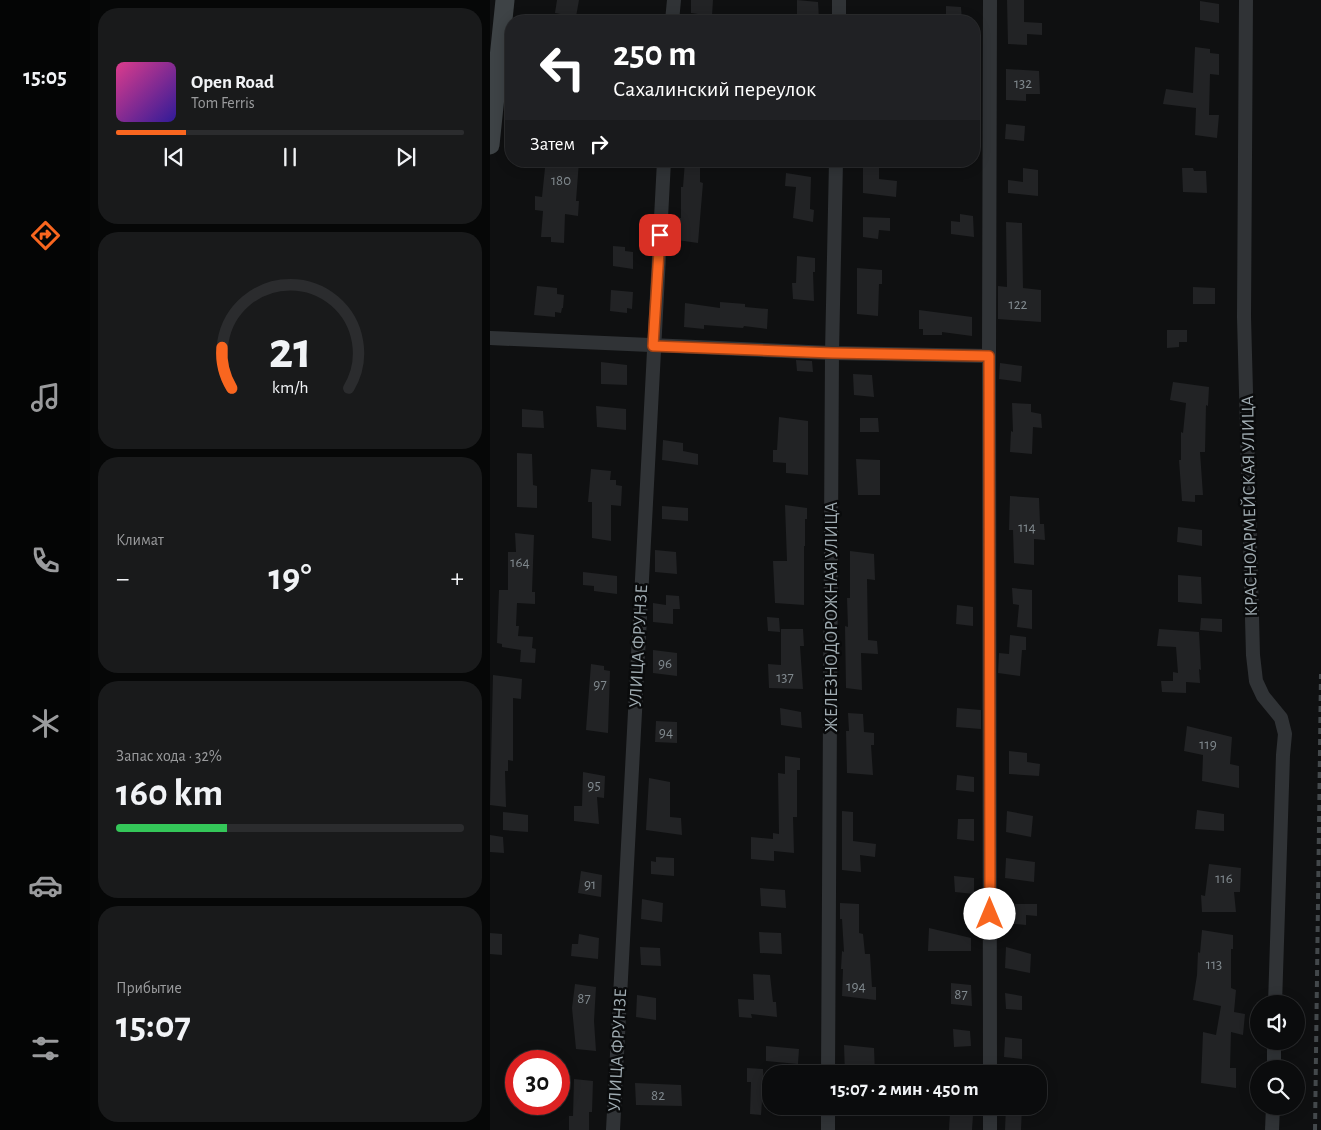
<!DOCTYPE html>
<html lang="ru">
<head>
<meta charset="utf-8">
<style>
  :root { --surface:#0b0c0d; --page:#191a1b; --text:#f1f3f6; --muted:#9a9b9d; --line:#2b2c2e; --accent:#f9661f }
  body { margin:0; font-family:"Alegreya Sans",sans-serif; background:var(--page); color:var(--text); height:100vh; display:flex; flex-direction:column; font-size:19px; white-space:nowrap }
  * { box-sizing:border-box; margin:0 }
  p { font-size:16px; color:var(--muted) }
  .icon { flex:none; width:28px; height:28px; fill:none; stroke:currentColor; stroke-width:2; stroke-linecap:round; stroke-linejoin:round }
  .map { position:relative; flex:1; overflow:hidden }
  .side { display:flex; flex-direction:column; gap:8px; padding:8px; background:#060707; width:400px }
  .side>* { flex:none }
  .banner { position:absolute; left:15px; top:15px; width:475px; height:152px; border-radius:20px; box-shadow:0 2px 12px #0003,0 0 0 1px var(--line); background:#202124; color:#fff; overflow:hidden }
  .buttons { position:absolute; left:760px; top:995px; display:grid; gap:10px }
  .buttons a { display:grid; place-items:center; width:55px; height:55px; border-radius:50%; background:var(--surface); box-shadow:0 2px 12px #0003,0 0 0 1px var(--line); font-size:25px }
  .speed { position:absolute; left:15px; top:1050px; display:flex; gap:10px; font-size:25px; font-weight:700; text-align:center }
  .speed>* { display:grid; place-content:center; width:65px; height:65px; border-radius:50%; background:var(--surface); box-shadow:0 2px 12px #0003,0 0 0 1px var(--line); line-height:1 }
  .speed .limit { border:8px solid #d22; background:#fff; color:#111 }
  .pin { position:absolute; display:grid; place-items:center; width:42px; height:42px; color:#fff; margin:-21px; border-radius:10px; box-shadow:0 2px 8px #0006 }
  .me { position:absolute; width:55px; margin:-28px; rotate:0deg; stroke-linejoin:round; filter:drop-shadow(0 0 4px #0008) }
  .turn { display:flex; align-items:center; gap:18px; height:105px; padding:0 25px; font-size:22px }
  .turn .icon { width:65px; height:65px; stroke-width:2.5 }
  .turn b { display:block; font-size:35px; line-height:42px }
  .then { display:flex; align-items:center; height:48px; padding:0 25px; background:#0003; gap:10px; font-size:19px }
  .big { font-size:38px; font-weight:700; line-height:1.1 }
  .side .tile { flex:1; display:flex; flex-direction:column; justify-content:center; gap:8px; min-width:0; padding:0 18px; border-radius:20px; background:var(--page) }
  .side .dial { align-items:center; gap:0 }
  .dial svg { height:130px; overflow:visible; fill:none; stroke:var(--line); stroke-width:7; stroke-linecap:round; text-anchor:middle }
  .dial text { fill:var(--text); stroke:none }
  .song { display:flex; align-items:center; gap:15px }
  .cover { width:60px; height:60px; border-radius:8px; background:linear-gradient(135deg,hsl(330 70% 55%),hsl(250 70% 35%)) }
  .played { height:5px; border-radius:2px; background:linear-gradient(90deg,var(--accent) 20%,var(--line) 20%) }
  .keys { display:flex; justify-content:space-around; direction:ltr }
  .heat { display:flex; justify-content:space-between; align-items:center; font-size:28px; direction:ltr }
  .charge { height:8px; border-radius:4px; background:linear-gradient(90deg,#34c759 32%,var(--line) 0) }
  .trip { position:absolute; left:272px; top:1065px; width:285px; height:50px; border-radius:20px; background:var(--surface); box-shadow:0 2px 12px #0003,0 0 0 1px var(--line); font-weight:700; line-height:50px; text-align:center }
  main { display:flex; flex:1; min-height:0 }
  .menu { display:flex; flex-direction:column; width:90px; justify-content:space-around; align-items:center; background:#040505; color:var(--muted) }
  .menu .icon { width:35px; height:35px }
  .menu .current { color:var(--accent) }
  .menu b { font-size:22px; color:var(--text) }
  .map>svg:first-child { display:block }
  .building { fill:#222325 }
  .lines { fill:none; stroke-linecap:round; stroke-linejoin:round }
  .minor { stroke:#303336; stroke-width:14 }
  .secondary { stroke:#3e4346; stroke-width:19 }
  .rail { stroke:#43484b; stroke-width:4; stroke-dasharray:6 5; stroke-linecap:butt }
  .route-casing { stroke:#a24214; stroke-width:12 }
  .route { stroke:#f9661f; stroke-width:9 }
  .labels { text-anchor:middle; stroke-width:5; stroke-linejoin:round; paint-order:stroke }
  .number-label { font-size:15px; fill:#80898e }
  .street-label { font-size:18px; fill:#a0acb2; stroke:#0a0b0c }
</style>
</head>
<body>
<main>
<nav class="menu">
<b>15:05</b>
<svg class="icon current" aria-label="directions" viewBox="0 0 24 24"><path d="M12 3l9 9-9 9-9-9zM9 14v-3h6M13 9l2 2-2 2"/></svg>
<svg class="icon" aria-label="music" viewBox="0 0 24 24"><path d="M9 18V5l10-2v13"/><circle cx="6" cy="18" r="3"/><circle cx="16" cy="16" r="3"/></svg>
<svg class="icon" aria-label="phone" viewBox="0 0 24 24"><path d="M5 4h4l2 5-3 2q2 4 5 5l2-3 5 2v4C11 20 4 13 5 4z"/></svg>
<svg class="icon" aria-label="climate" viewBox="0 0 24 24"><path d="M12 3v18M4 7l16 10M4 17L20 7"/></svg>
<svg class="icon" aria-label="car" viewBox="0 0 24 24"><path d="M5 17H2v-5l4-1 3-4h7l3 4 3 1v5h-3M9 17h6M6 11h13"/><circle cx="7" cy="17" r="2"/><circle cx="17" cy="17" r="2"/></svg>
<svg class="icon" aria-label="filters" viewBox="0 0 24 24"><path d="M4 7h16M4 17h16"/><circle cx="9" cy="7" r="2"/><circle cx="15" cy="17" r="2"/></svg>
</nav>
<section class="side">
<div class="tile">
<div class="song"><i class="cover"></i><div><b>Open Road</b><p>Tom Ferris</p></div></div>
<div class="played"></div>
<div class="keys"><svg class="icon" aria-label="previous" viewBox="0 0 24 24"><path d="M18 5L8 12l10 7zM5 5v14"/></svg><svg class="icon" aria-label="pause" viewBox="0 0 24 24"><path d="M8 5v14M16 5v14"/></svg><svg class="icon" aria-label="next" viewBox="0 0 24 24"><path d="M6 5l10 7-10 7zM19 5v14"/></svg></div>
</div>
<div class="tile dial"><svg viewBox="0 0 100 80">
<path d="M14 69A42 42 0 1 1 86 69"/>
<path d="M14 69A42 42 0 0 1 8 44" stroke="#f9661f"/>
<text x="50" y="56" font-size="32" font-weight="700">21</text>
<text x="50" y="72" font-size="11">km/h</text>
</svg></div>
<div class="tile"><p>Климат</p>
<div class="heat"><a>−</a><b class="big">19°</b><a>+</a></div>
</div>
<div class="tile"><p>Запас хода · 32%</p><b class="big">160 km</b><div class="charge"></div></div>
<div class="tile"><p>Прибытие</p><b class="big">15:07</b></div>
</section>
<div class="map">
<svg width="831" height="1130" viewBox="0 0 831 1130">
  <rect width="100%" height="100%" fill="#0f1011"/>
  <g class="building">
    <polygon points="67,0 89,0 86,17 65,13"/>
    <polygon points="201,0 223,0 222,16 201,13"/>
    <polygon points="307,0 328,2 329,19 307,18"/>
    <polygon points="517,0 534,0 534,22 552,23 552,35 537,34 537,45 518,44"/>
    <polygon points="710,1 729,4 729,23 710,20"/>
    <polygon points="456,6 471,7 472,21 456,21"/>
    <polygon points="705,47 720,49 720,53 729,54 729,75 720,74 719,115 729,115 727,138 705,135 706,108 673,104 676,89 703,93"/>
    <polygon points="516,69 549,71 550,94 536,94 536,101 516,100"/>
    <polygon points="516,124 535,126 534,141 515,139"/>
    <polygon points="58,161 89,161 86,201 89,201 88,216 75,214 74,243 61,242 61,237 51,237 53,211 45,210 45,196 52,197 55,168 57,168"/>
    <polygon points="195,161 210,161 210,182 213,183 208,243 187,240 189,218 191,218 191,187 193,187"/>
    <polygon points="373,161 389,161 389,179 407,181 406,197 373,193"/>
    <polygon points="533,168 548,170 548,196 518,193 518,180 533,182"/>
    <polygon points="692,168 703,168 704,171 716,171 717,193 693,192"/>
    <polygon points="296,173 321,177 320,209 324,210 323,222 303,218 306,187 295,186"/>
    <polygon points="470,214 483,216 484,237 461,234 461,221 470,222"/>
    <polygon points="373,217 400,218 400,231 389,230 388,239 373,237"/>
    <polygon points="516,222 532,223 533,288 551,290 551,322 508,319 508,286 517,287"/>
    <polygon points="123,246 135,247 135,251 143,252 143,269 123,266"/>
    <polygon points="307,256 325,258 325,272 323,272 324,301 303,299 302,283 306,283"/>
    <polygon points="367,268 392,270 392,284 389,284 388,316 367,314"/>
    <polygon points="47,286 67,288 67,294 74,295 73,308 72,308 71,313 65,312 65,317 44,315"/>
    <polygon points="703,287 725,288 725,304 703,304"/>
    <polygon points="121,290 143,292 142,309 137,308 137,313 120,311"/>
    <polygon points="230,302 255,304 255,307 278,309 277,329 254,326 253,328 214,325 214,329 194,327 195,303 230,308"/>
    <polygon points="429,310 482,317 482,336 452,332 452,335 433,335 433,329 429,329"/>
    <polygon points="677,330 697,330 697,342 689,342 689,347 677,348"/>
    <polygon points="306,360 322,361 323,372 307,371"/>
    <polygon points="111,362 137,365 137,385 111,384"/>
    <polygon points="510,363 532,366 531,382 509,379"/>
    <polygon points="363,374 382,375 384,397 364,395"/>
    <polygon points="683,382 719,387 718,406 716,405 715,452 710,452 713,495 705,495 705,502 692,501 689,460 691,460 691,432 693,433 696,403 680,400"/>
    <polygon points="522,403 541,404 541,412 551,414 552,428 543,427 542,454 520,452 521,431 523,432"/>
    <polygon points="106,406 136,409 136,430 107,427"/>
    <polygon points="32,409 53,411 54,428 32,427"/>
    <polygon points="289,417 318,421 318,475 296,473 296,463 283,462 283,450 287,450"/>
    <polygon points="370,418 388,418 389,432 370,432"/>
    <polygon points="173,440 193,443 193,451 208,454 208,465 172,460"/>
    <polygon points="27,453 42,454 43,485 47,486 47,508 27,507"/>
    <polygon points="366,459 390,460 390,495 368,495"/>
    <polygon points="101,469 121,471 120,480 126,480 126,485 132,486 131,506 121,505 121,541 102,538 102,502 98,502"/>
    <polygon points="520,496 549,498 550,524 554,524 555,540 544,539 544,565 524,563 523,530 519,530"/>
    <polygon points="295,505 317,508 317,519 315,519 315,546 314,546 314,605 285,603 283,561 297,561"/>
    <polygon points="172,506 198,508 198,521 172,519"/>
    <polygon points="688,527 712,530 712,546 687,542"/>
    <polygon points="25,533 44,535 42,592 45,592 45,604 27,603 26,626 29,626 28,636 43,637 42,648 46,649 45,663 30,662 31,650 12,647 12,644 7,643 9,590 18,590 18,552 26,552"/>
    <polygon points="165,550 186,552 187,574 165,572"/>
    <polygon points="360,551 384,554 385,580 377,579 378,640 387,641 388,654 371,653 372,690 356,688 355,626 358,627 357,598 360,598"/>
    <polygon points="93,572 127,576 127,594 104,591 104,586 93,585"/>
    <polygon points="688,575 711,577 712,604 688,602"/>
    <polygon points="522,588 542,590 542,629 527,627 529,605 523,604"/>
    <polygon points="176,595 189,596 190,609 183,609 183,624 163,622 163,603 176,605"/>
    <polygon points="467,605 483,607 483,626 466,624"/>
    <polygon points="277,617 289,618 290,632 278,631"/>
    <polygon points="711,618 732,619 732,632 710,630"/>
    <polygon points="291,629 313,629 314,646 310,646 313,689 279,688 278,664 291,665"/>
    <polygon points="669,629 709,632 711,670 709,669 710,683 696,682 696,693 672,692 671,681 683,681 683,672 688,673 686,647 667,646"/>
    <polygon points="520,635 536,637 536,650 532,650 530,676 508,673 509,653 519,654"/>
    <polygon points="163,650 187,653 187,676 163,673"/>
    <polygon points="101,664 114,666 114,670 120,671 118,733 96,730"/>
    <polygon points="3,675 32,679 31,699 23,698 23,761 18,760 18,771 15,771 16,807 0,805"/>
    <polygon points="290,708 311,712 312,728 291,725"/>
    <polygon points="467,708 491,710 491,729 466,727"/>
    <polygon points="358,713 373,714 374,732 384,733 384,745 381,745 383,775 357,773 356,731 359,731"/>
    <polygon points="166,721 187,722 187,743 165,742"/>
    <polygon points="697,726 742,737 740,764 749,766 749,788 712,781 713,755 694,751"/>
    <polygon points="519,751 537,753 537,762 550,764 549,776 519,774"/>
    <polygon points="295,756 310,758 310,770 307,770 307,817 303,817 304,853 284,851 284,861 261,859 261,837 283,839 283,833 289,834 288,773 295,774"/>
    <polygon points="93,772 115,776 114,798 107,797 109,824 84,821 84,806 92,806"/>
    <polygon points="467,775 484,777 484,792 466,790"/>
    <polygon points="159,778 180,782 180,817 191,818 192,835 156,830"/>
    <polygon points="707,810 734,814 734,831 705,829"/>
    <polygon points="352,811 363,812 363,841 386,844 385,857 370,855 371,872 352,870"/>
    <polygon points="517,811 543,816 541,837 516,832"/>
    <polygon points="13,812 38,815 38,832 13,830"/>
    <polygon points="468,819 484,819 484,841 467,839"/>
    <polygon points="0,835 13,837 14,853 0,852"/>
    <polygon points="166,857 184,858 184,876 161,874 161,861 166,862"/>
    <polygon points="516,858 545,862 544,882 515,878"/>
    <polygon points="719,864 751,868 750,892 744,892 746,912 712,912 711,895 715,896"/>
    <polygon points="91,871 112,875 111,897 88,893"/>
    <polygon points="464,876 484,878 484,894 465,892"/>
    <polygon points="270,888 295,890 296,908 271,906"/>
    <polygon points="152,899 173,903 172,922 151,919"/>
    <polygon points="350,903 369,904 369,933 373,934 375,954 380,954 382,987 386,987 386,1000 352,996 353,969 351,969 352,951 354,952 352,919 350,919"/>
    <polygon points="509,904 547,904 547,916 536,915 536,925 517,923 517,914 509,914"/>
    <polygon points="439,928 481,938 481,951 438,951"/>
    <polygon points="712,930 743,935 743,949 741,949 741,988 746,990 744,1012 755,1014 753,1035 741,1032 740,1068 746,1068 746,1088 711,1083 713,1032 726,1035 731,1006 703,1000 707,975 708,952 710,953"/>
    <polygon points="269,932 291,933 292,954 270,953"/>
    <polygon points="0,933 12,934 12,955 0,954"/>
    <polygon points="89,934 109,938 108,959 81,956 82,944 88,944"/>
    <polygon points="150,947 170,948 171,966 151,965"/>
    <polygon points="516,947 541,954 540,973 515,968"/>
    <polygon points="263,974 280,975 283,1002 286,1002 287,1017 261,1014 262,1018 249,1017 248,999 264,1000"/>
    <polygon points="461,983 481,985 482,1006 461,1004"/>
    <polygon points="85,984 106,987 104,1021 106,1051 86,1049 82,1008"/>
    <polygon points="515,993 532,996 532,1010 516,1009"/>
    <polygon points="147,995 166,998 166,1020 146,1017"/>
    <polygon points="463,1029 480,1031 481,1046 464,1047"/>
    <polygon points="515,1037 532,1039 532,1059 514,1057"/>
    <polygon points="354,1045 384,1048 385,1074 355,1074"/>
    <polygon points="276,1046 309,1049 308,1064 276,1061"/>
    <polygon points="257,1068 273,1069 274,1088 281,1088 281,1101 272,1101 271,1115 260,1114 261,1082 257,1082"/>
    <polygon points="84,1079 103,1081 102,1112 99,1112 99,1130 79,1130 79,1116 83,1116"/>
    <polygon points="145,1083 191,1085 192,1106 146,1105"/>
    <polygon points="516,1106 532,1106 531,1130 515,1130"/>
    <polygon points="460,1112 483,1115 482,1130 459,1130"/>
  </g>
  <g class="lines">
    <g class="minor">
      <polyline points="756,0 754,317 763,655 766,681 773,696 791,718 795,734 793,755 785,1004"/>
      <polyline points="182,21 184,0"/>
      <polyline points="349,21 349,0"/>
      <polyline points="0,338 342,353 499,356"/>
      <polyline points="784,1069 784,1041"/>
      <polyline points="338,1074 342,353 346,161"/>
      <polyline points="500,1074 499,356 500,0"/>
      <polyline points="500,1106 500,1130"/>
      <polyline points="123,1130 174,161"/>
      <polyline points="338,1130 338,1106"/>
      <polyline points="782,1130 783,1106"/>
    </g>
    <polyline class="secondary" points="0,145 15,0"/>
    <polyline class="rail" points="825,1130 831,674"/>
  </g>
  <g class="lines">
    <g class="route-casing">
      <polyline id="route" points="170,235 163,346 342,353 499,356 500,914"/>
    </g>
    <use href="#route" class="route"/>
  </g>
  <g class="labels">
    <g class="number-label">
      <text x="533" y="88">132</text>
      <text x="71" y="185">180</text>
      <text x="528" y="309">122</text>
      <text x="537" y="532">114</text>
      <text x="30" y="567">164</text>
      <text x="175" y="668">96</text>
      <text x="295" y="682">137</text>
      <text x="110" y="689">97</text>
      <text x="176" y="737">94</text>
      <text x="718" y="749">119</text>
      <text x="104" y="790">95</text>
      <text x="734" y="883">116</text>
      <text x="100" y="889">91</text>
      <text x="724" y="969">113</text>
      <text x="366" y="991">194</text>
      <text x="471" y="999">87</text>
      <text x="94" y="1003">87</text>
      <text x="168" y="1100">82</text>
    </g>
    <g class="street-label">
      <text transform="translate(759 506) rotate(-91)" y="6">КРАСНОАРМЕЙСКАЯ УЛИЦА</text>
      <text transform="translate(341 617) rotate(-90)" y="6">ЖЕЛЕЗНОДОРОЖНАЯ УЛИЦА</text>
      <text transform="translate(148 646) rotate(-87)" y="6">УЛИЦА ФРУНЗЕ</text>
      <text transform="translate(127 1050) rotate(-87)" y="6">УЛИЦА ФРУНЗЕ</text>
    </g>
  </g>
</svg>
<div class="buttons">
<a><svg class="icon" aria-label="sound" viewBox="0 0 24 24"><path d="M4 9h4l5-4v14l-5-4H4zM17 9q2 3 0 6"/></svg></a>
<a><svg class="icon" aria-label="search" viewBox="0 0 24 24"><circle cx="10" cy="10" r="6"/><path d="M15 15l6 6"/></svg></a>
</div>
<div class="speed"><div class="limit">30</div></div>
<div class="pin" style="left:170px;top:235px;background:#d93025"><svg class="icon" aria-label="arrive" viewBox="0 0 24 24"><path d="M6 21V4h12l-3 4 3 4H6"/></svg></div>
<svg class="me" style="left:500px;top:914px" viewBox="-20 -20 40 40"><circle r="19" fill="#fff"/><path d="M0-13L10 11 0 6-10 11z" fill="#f9661f"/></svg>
<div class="trip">15:07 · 2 мин · 450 m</div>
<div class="banner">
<div class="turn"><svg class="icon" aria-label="left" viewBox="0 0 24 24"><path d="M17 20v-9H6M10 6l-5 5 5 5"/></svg><div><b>250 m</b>Сахалинский переулок</div></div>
<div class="then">Затем<svg class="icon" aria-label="right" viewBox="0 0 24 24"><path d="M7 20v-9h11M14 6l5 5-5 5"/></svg></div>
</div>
</div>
</main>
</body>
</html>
